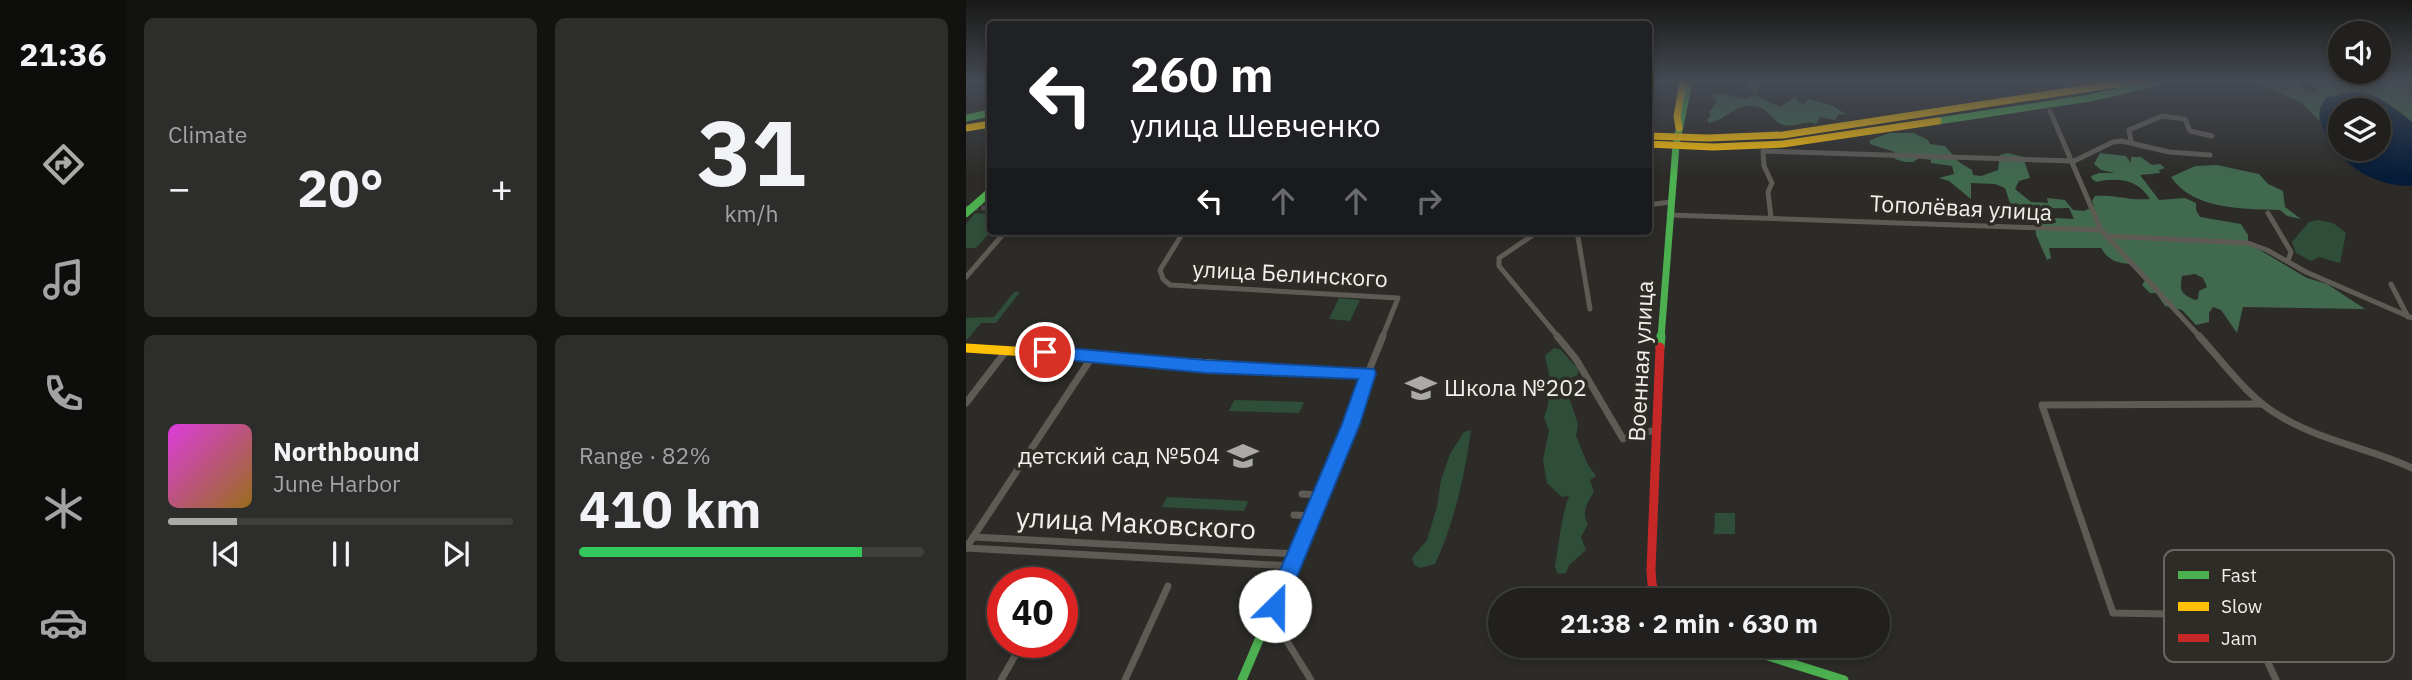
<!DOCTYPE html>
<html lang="en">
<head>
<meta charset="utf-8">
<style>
  :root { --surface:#21201e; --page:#2d2d2b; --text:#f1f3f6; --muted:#a2a3a4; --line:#3e3e3c; --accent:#abaaa7 }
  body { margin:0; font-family:"IBM Plex Sans",sans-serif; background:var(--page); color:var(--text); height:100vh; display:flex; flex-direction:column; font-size:26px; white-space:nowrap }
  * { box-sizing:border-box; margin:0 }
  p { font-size:23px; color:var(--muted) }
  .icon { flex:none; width:38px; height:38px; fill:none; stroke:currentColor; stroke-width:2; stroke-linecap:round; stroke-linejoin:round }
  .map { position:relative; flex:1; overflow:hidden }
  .details { display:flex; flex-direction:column; gap:18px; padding:18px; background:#121210; width:840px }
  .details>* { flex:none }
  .banner { position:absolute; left:21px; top:21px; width:665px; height:214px; border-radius:7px; box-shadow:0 4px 10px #0003,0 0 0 2px var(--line); background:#202124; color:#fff; overflow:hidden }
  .buttons { position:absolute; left:1362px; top:21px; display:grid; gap:14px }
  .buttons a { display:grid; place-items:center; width:63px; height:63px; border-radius:50%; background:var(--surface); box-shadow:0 4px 10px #0003,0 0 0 2px var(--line); font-size:35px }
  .speed { position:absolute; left:21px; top:567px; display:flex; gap:14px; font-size:35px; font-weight:700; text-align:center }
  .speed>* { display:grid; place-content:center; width:91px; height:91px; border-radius:50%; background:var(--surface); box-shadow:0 4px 10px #0003,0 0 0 2px var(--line); line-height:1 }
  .speed .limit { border:10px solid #d22; background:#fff; color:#111 }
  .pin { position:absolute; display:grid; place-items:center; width:60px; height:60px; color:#fff; margin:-30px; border:4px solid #fff; border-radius:50%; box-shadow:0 2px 7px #0007 }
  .me { position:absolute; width:77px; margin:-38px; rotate:23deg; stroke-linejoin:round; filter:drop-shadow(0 0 5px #0008) }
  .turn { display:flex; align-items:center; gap:24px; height:147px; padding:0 28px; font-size:32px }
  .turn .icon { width:91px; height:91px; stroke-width:2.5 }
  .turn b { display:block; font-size:49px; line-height:60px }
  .lanes { display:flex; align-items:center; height:66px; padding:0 28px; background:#0003; justify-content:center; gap:35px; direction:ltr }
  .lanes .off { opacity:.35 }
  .big { font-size:52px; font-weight:800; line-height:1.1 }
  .details .card { flex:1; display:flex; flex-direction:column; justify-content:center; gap:10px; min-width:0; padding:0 24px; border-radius:10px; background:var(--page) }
  .details .dial { align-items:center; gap:0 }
  .dial b { font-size:91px; line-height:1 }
  .song { display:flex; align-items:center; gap:21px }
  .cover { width:84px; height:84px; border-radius:10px; background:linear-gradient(135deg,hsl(300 70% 55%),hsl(40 70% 35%)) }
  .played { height:7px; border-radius:4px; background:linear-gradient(90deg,var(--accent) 20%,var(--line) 20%) }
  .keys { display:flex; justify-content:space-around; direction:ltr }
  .heat { display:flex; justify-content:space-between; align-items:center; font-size:38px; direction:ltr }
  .charge { height:10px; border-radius:5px; background:linear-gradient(90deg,#34c759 82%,var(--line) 0) }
  .details .tiles { flex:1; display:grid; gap:18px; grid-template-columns:repeat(2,1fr) }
  .trip { position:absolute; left:522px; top:588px; width:402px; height:70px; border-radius:35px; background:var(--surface); box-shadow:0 4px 10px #0003,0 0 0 2px var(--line); font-weight:800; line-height:70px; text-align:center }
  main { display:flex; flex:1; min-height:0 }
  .tab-bar { display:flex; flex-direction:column; width:126px; justify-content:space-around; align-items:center; background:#0d0d0c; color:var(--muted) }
  .tab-bar .icon { width:49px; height:49px }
  .tab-bar .active { color:var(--accent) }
  .tab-bar b { font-size:32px; color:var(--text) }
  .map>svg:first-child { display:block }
  .green { fill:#2f4e3a }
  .forest { fill:#40694e; fill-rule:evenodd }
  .water { fill:#051c39; fill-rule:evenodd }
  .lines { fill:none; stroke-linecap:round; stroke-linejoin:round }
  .street-tunnel { stroke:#494845; stroke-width:5; stroke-dasharray:5 2.5; stroke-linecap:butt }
  .street-far1 { stroke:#5e5b55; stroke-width:5 }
  .street { stroke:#5e5b55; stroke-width:7 }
  .fast-far1 { stroke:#4caf50; stroke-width:7 }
  .fast { stroke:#4caf50; stroke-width:9 }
  .slow-far1 { stroke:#ffc107; stroke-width:7 }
  .slow { stroke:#ffc107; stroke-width:9 }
  .jam { stroke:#c62828; stroke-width:9 }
  .fast-bridge { stroke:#4caf50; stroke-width:8 }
  .route { fill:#1a73e8; stroke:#114b97; stroke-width:2 }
  .labels { text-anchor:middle; stroke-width:7; stroke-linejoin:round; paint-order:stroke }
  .street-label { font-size:23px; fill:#f0efeb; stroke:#2e2c26 }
  .poi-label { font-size:23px; fill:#f0efeb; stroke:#2e2c26; text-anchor:start }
  .near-street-label { font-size:28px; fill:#f0efeb; stroke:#2e2c26 }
  .key { fill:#2e2c26; stroke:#686661; stroke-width:2 }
  .key-label { font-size:19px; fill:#f0efeb }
</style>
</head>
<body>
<main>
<nav class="tab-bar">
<b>21:36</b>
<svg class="icon active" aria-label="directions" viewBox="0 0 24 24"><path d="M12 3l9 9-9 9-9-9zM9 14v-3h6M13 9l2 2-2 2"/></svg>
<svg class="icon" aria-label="music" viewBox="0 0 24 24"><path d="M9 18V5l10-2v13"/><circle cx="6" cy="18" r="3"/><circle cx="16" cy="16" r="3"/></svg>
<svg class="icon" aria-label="phone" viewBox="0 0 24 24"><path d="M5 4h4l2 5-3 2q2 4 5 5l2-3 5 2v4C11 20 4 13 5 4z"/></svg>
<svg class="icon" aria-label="climate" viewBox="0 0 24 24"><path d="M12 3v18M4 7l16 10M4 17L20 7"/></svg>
<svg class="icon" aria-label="car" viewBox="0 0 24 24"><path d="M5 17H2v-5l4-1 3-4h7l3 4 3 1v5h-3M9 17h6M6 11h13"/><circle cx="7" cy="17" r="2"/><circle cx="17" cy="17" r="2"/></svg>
</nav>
<section class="details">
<div class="tiles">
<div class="card"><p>Climate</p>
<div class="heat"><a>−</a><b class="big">20°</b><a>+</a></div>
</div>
<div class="card dial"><b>31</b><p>km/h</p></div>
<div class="card">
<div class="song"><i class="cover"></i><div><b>Northbound</b><p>June Harbor</p></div></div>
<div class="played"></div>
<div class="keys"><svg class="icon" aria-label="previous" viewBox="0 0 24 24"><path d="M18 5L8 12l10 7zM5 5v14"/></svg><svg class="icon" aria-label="pause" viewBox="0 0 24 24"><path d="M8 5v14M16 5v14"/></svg><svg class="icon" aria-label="next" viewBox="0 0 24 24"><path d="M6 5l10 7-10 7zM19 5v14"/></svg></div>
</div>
<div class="card"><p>Range · 82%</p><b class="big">410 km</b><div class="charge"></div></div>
</div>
</section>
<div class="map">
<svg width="1446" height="680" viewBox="0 0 1446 680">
  <rect width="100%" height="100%" fill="#2c2b28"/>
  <g class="green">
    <polygon points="9,213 24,214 25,231 10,248 0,248 0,224"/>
    <polygon points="1352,220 1367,223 1380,233 1374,263 1353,257 1345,261 1330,253 1326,242 1343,222"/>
    <polygon points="48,292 54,292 30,323 15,323 0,341 0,318 28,317"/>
    <polygon points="373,298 394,300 384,321 363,319"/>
    <path d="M 588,348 L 594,349 L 612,369 L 612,375 L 600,380 L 599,386 L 612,424 L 610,436 L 622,465 L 630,476 L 624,480 L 628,492 C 621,502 615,513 622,524 L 615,537 L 620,550 L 603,565 L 600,573 L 592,574 L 589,567 C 593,543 595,519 603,496 L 596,497 L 581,483 L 577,460 L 583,431 L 578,417 L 582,406 L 584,379 L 579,356 Z"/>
    <polygon points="268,400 338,402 333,413 263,411"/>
    <path d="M 505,430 C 499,474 488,524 469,564 L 454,568 L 448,565 L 446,558 L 461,540 L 471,507 L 475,480 L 484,454 L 498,432 Z"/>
    <polygon points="201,497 282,501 278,511 196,507"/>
    <polygon points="749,513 769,513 769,534 748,534"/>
  </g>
  <g class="forest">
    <path d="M 1288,82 L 1316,82 L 1349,92 L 1354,82 L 1437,82 L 1446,99 L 1446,122 C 1428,106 1400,85 1373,94 C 1367,97 1360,103 1354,107 L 1353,121 L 1336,103 Z"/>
    <path d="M 757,94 L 779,99 L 789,95 L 814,107 L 829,97 L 831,101 L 838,104 L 841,99 L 865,105 L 881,115 L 873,114 L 869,120 L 854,117 L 850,124 C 839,119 829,128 818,125 C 808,123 805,113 797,109 C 774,98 763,119 743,123 L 741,120 L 745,116 L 743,112 L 751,102 L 746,98 L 748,94 Z"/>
    <path d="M 923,133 L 948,133 L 962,140 L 964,144 L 979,146 L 993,162 L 1006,170 L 1007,175 L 1015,176 L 1032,170 L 1034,155 L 1042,153 L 1057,157 L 1064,178 L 1053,181 L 1049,189 L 1065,202 L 1082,203 L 1081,198 L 1099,200 L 1107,210 L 1118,211 L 1128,206 L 1126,201 L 1129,196 C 1148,194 1164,201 1184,199 C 1172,179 1151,177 1130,182 L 1126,179 L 1125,176 L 1133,173 L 1149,173 L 1135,170 L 1128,164 L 1134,153 L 1160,156 L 1165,163 L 1165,157 L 1175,157 L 1186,165 L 1194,164 L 1199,168 L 1193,170 L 1194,173 L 1174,175 L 1193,200 L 1219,198 L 1230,203 L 1230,210 L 1234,217 L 1275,224 L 1282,235 L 1282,243 L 1341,278 L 1361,284 L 1399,309 L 1277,307 L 1271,333 L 1255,310 L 1247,307 L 1243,313 L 1243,322 L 1230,325 L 1216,310 L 1199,306 L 1190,293 L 1184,293 L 1176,285 L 1181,277 L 1170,265 C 1153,262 1145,264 1135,248 L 1083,248 L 1085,258 L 1081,260 L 1070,235 L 1069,221 L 1090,223 L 1089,218 L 1108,219 L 1103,208 L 1051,209 L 1044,203 L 1039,188 L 1029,184 L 1005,183 L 1005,199 L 983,181 L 973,178 L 988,174 L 986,166 L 965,163 L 965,160 L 953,158 L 947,162 L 939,162 L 929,159 L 929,152 L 904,144 L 904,140 ZM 1229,274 L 1237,278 L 1241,287 L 1233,291 L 1232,299 L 1229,300 C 1213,293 1214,290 1216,276 Z"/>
    <path d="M 1251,165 L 1293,174 L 1302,184 L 1317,191 L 1319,207 L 1335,219 L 1321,216 L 1314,210 C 1278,209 1227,210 1205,177 L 1229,166 Z"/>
  </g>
  <path class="water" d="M 1392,93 L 1413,98 L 1446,122 L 1446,186 C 1409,186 1379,168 1361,136 C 1353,121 1350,111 1361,97 ZM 1374,110 L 1412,110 L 1412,149 L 1374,149 Z"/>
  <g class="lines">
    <polyline class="street-tunnel" points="0,208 21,208"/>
    <g class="street-far1">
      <polyline points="783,82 789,91"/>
      <polyline points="1329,90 1332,82"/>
      <polyline points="1084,111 1135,230"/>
      <polyline points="1165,141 1163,130 1196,116 1219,119 1224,131 1246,136"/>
      <polyline points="682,205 704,202"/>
      <polyline points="21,208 24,209"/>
      <polyline points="1302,213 1325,252 1322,261"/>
      <polyline points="703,215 1135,230 1235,338"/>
      <polyline points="805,218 802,192 806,183 798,166 797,151 1108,161 1147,142 1156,141 1203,152 1244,155"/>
      <polyline points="218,231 194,270 197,279 204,285 432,298 416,338"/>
      <polyline points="573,231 533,258 533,266 593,338"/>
      <polyline points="611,231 624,309"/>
      <polyline points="1141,236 1282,243 1301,250 1340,272 1446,318"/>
      <polyline points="0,277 40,231"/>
      <polyline points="1425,284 1442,317"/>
    </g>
    <g class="street">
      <polyline points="591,336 610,359 657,439 689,430"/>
      <path d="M 1233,336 C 1258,363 1282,398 1314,416 C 1355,441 1403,448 1446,468"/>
      <polyline points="402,373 417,336"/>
      <polyline points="0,403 40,351"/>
      <polyline points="1296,404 1076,405 1147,613 1257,615 1294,645 1310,680"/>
      <polyline points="336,494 355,495"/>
      <polyline points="328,515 346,516"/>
      <polyline points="7,537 331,554"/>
      <polyline points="0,548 326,566"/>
      <polyline points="0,548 126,357"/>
      <polyline points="92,583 94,578"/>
      <polyline points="590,592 664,595 689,591"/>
      <polyline points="300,626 319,638 345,680"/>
      <polyline points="35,680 57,642"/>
      <polyline points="159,680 202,586"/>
    </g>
    <g class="fast-far1">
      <polyline points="0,118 24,113"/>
      <polyline points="972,121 1124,98 1193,82"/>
      <polyline points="695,338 710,145 723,82"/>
    </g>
    <g class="fast">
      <polyline points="694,347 695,336"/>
      <polyline points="770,646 878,680"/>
      <polyline points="276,680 385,423 402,373 369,372"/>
    </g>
    <g class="slow-far1">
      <polyline points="0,128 24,124"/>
      <polyline points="713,128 711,116 717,82"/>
      <polyline points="682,136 742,138 817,135 1163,82"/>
      <polyline points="682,144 747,147 817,144 972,121"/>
    </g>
    <polyline class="slow" points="0,348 369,372"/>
    <polyline class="jam" points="692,600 686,584 685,570 694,347"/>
    <polyline class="fast-bridge" points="0,213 24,192"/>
  </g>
  <linearGradient id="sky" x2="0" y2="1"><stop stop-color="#181816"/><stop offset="0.46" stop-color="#454a53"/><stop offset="1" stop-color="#454a53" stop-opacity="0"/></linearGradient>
  <rect width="1446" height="177" fill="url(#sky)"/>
  <polygon class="route" points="79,346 240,360 408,369 410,373 394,424 316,613 309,616 302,613 299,606 376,424 392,379 240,373 79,358 71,352"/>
  <defs>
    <g id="school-bare" transform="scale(2.415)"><path d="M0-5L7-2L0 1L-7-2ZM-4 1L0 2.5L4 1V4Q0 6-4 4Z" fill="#abaaa7" stroke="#2e2c26" stroke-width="2.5" paint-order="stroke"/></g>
  </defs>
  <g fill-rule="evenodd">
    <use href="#school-bare" x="455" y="388"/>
    <use href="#school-bare" x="277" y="456"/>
  </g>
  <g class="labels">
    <g class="street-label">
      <text transform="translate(995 208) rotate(3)" y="8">Тополёвая улица</text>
      <text transform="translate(324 274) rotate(3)" y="8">улица Белинского</text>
      <text transform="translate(675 361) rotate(-87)" y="8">Военная улица</text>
    </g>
    <g class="poi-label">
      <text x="478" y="396">Школа №202</text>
      <text x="254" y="464" text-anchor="end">детский сад №504</text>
    </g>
    <g class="near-street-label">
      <text transform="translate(170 523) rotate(3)" y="10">улица Маковского</text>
    </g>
  </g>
  <rect x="1198" y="550" width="230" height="112" rx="10" class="key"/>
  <rect x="1212" y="571" width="31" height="8" fill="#4caf50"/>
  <rect x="1212" y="602" width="31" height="9" fill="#ffc107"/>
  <rect x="1212" y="634" width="31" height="8" fill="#c62828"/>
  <g class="key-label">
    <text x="1255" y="582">Fast</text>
    <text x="1255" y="613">Slow</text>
    <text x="1255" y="645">Jam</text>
  </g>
</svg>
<div class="buttons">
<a><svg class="icon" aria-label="sound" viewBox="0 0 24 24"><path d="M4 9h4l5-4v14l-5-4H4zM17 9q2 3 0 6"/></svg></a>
<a><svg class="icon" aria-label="layers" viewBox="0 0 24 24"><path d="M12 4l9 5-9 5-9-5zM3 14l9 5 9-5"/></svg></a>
</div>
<div class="speed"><div class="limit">40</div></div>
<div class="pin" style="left:79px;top:352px;background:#d93025"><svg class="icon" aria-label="arrive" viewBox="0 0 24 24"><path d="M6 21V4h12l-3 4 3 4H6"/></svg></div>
<svg class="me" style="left:309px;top:606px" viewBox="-20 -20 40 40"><circle r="19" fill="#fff"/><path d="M0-13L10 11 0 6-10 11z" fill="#1a73e8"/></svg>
<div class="trip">21:38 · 2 min · 630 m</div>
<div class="banner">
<div class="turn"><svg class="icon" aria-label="left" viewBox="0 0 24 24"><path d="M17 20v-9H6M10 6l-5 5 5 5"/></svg><div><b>260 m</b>улица Шевченко</div></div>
<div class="lanes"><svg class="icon" aria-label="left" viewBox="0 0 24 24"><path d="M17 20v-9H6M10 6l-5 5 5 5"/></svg><svg class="icon off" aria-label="ahead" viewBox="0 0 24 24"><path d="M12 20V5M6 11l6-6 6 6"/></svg><svg class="icon off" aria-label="ahead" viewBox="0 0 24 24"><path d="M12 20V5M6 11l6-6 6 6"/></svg><svg class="icon off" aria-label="right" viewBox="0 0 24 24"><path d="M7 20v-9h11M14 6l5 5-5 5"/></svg></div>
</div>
</div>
</main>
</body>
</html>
